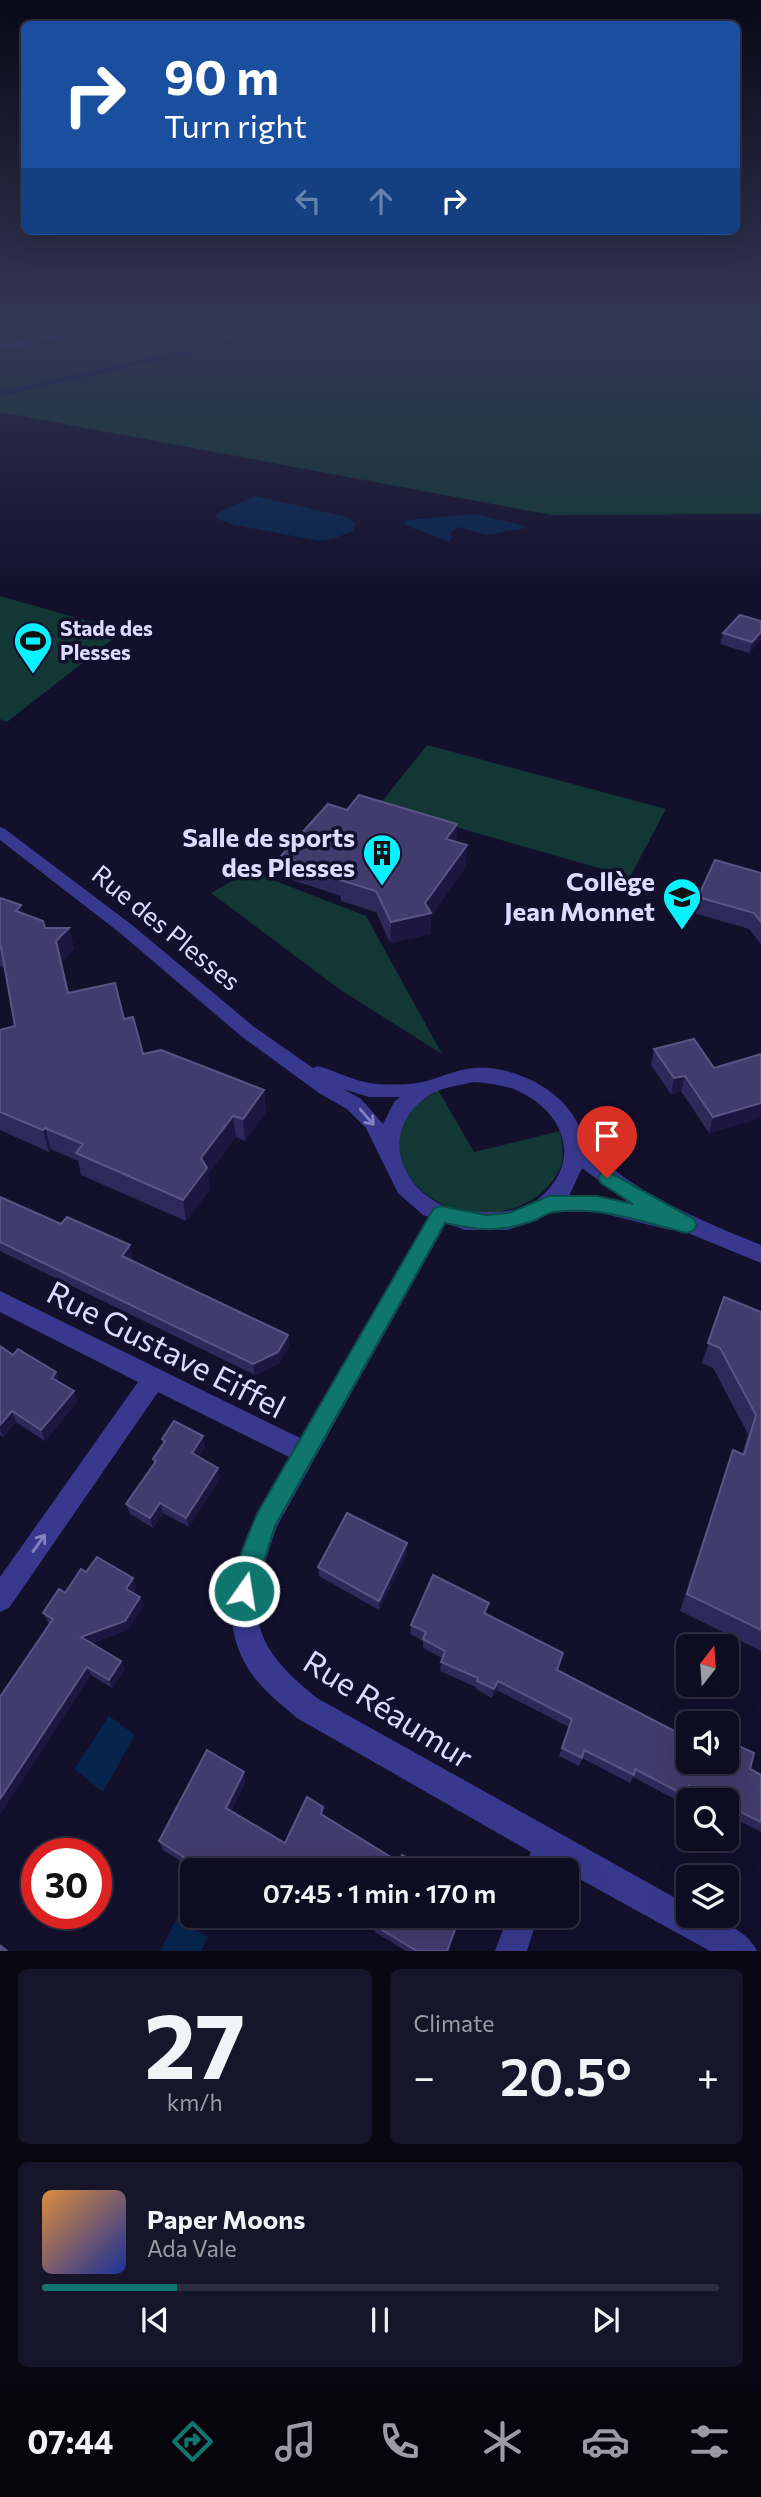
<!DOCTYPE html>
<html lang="en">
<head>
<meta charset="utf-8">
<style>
  :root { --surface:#0e0c21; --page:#17152a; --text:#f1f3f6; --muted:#9b9ba5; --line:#2e2c3f; --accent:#0f766e }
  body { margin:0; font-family:Commissioner,sans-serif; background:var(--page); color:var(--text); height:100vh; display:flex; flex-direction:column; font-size:26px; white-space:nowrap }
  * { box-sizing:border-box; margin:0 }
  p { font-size:23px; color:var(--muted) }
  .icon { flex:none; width:38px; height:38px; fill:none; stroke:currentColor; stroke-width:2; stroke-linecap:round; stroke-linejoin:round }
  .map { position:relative; height:1951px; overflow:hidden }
  .sheet { display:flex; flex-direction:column; gap:18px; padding:18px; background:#080712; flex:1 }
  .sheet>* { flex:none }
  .banner { position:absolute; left:21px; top:21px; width:719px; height:214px; border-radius:10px; box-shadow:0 7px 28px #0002,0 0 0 2px var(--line); background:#1a4fa0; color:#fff; overflow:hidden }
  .needle { width:46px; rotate:17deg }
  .tools { position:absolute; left:676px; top:1634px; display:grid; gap:14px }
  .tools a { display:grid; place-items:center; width:63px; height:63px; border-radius:10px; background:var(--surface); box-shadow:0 7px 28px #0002,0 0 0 2px var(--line); font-size:35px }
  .speed { position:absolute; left:21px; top:1838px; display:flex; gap:14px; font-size:35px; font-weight:700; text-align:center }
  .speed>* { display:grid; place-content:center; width:91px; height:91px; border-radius:50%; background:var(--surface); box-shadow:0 7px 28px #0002,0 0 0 2px var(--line); line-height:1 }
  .speed .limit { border:10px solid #d22; background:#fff; color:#111 }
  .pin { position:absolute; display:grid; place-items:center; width:60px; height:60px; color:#fff; margin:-72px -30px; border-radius:50% 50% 50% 0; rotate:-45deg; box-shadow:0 0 7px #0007 }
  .pin .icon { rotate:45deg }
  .me { position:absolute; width:77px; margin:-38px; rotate:13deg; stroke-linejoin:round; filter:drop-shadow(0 0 5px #0008) }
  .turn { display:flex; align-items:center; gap:24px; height:147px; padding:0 28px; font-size:32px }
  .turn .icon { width:91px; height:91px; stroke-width:2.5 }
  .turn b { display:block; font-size:49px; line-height:60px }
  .lanes { display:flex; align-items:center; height:66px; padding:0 28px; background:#0003; justify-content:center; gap:35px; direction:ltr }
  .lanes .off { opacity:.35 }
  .big { font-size:52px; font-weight:600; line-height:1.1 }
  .sheet .tile { flex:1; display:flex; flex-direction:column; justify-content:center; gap:10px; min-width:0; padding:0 24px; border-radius:10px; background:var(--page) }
  .sheet .dial { align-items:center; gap:0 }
  .dial b { font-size:91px; line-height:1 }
  .song { display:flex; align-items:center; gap:21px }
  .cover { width:84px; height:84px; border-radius:10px; background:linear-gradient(135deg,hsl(30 70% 55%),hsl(230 70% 35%)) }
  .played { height:7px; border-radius:4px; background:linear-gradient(90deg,var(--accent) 20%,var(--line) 20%) }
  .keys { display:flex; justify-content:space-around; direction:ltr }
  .heat { display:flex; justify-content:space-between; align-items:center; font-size:38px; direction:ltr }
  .sheet .tiles { flex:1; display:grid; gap:18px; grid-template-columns:1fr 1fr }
  .tile:last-child { grid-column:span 2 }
  .trip { position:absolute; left:180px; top:1858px; width:399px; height:70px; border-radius:10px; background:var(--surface); box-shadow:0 7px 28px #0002,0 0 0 2px var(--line); font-weight:600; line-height:70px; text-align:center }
  .tabs { display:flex; height:112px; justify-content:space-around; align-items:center; background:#06050d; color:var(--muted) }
  .tabs .icon { width:49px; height:49px }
  .tabs .active { color:var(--accent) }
  .tabs b { font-size:32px; color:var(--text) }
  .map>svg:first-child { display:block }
  .green { fill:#123734 }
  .water { fill:#07244d }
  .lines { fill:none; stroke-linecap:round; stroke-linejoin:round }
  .stream { stroke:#07244d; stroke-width:4.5 }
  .minor { fill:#38398e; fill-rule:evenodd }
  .tertiary { fill:#38398e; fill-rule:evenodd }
  .wall { fill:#2f285b }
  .shaded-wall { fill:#1c1641 }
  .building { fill:#423b6d; stroke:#5a5484; stroke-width:2 }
  .oneway { stroke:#8282c1 }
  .route { fill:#0f766e; stroke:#0a4d48; stroke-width:2 }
  .labels { text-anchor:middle; stroke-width:7; stroke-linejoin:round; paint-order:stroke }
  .far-poi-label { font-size:21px; font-weight:bold; fill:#dddbff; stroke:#13102c; text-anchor:start }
  .poi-label { font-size:26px; font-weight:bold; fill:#dddbff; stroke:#13102c; text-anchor:end }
  .street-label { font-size:26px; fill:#dddbff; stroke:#13102c }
  .near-street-label { font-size:32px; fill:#dddbff; stroke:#13102c }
</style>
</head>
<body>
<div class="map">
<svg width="761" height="1951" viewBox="0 0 761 1951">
  <rect width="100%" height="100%" fill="#13102c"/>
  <g class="green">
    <polygon points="0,318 761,318 761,514 552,515 0,412"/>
    <polygon points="0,596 123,631 7,722 0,719"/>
    <polygon points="427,745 666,809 630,877 379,805"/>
    <polygon points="246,873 255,873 366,916 442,1054 339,989 211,893"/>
    <path d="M 438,1090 L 474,1152 L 560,1131 C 562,1143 565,1157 560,1168 C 544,1206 492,1222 454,1209 C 418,1196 385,1162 402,1123 C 409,1109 426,1098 438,1090 Z"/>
  </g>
  <g class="water">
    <polygon points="255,496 348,517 355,524 353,531 333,539 319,541 230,524 216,518 217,513"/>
    <polygon points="474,514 523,525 526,528 487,535 458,527 449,534 453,537 449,542 403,524 406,520"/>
    <polygon points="109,1716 135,1735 103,1792 75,1769"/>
    <polygon points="177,1918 208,1937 201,1951 160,1951"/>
  </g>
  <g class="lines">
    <polyline class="stream" points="0,394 241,340 298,318"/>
    <g class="minor">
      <path d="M 441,1205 L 448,1208 L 451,1214 L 448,1220 L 277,1526 C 248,1610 244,1640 317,1698 L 688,1905 L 688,1916 C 711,1916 747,1928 757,1951 L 710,1951 L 556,1866 L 554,1871 L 524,1871 L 531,1852 L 297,1718 C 282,1705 266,1693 254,1677 C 202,1608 252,1521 289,1457 L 158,1392 L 9,1608 L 0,1612 L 0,1577 L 138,1382 L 0,1312 L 0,1291 L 300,1438 L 434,1208 Z"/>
      <polygon points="508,1916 538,1916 527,1951 495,1951"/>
    </g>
    <g class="tertiary">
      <polygon points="126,318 141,318 0,351 0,345"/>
      <path d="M 0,827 L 5,829 L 132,925 L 253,1026 L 313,1068 L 318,1066 C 335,1071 352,1080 369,1083 C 383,1085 404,1085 418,1083 C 436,1080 455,1069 475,1068 C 519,1065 579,1097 584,1145 C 635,1193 697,1219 761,1245 L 761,1263 L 676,1228 L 670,1230 L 597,1212 L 550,1212 L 536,1221 L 507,1230 L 465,1230 L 423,1215 L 398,1193 L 366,1128 L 347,1109 L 319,1093 L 241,1036 L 120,933 L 0,840 ZM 474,1082 C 488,1083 503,1085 516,1090 C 562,1110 583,1157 543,1195 C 528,1209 509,1212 489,1212 C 472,1212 454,1212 438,1203 C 391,1176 384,1122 433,1093 C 444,1087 461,1085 474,1082 ZM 343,1089 L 369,1097 L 400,1097 L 394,1102 L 383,1124 L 361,1099 ZM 582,1168 L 629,1203 L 597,1196 L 569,1196 Z"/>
    </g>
  </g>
  <g class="wall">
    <polygon points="761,621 761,640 749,653 720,644 723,633"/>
    <polygon points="347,810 457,824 456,842 466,866 431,916 430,934 390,943 376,912 341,901 341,896 283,877 281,856"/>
    <polygon points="761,873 761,944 749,929 694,913 698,897"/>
    <polygon points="0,898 21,905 23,914 45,928 69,928 74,949 61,962 68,993 124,1019 143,1054 264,1090 266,1112 245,1141 236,1137 208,1174 210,1189 186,1221 81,1175 78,1161 51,1149 49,1152 0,1130 0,1030 15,1026 5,968 0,966"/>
    <polygon points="654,1049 714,1068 761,1054 761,1115 754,1120 709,1133 681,1091 671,1094 651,1065"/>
    <polygon points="0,1197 133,1257 131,1260 288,1335 289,1346 279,1363 255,1375 0,1251"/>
    <polygon points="724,1297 761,1312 761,1651 680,1611 726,1469 733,1450 742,1454 748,1434 713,1368 702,1363"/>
    <polygon points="0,1346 13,1355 56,1372 59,1382 77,1402 45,1441 16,1422 3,1437 0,1435"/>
    <polygon points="162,1439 205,1447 198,1457 220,1478 189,1527 163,1513 153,1528 130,1514 126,1504 154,1464 153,1459 163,1444"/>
    <polygon points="407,1543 407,1553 379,1610 319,1576 318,1567"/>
    <polygon points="86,1572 136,1587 133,1593 140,1597 143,1606 128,1630 92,1643 125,1669 112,1688 91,1675 50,1624 48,1622 43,1613"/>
    <polygon points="487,1612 486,1614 561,1662 557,1670 678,1733 684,1719 750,1769 761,1775 761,1832 726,1814 726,1801 699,1801 687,1795 682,1803 633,1777 630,1783 582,1758 579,1766 559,1756 569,1727 497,1690 492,1698 476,1689 476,1687 440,1671 442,1658 423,1648 423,1641 410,1634 411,1625"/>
    <polygon points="246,1781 231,1811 285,1843 324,1817 399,1862 422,1866 422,1871 196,1871 163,1850 159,1841"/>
    <polygon points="231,1916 257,1916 251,1928"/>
    <polygon points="318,1916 338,1916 333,1925"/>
    <polygon points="372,1916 461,1916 449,1951 406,1951 375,1932 374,1925 377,1919"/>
  </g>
  <g class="shaded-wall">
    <polygon points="761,632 761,640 749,653 752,642"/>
    <polygon points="457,824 456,845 446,839"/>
    <polygon points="467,845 466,866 431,916 430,934 390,943 391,922 425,903"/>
    <polygon points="21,905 27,927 16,911"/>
    <polygon points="69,928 74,949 61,962 56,941"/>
    <polygon points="685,1076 681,1091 671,1094 674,1078"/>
    <polygon points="264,1090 266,1112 245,1141 243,1119"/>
    <polygon points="761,1103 761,1115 754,1120 709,1133 713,1117"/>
    <polygon points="233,1116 236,1137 208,1174 210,1189 186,1221 183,1200 201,1158"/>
    <polygon points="45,1128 51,1149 49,1152 43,1130"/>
    <polygon points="130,1245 133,1257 125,1267 122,1256"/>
    <polygon points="288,1335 289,1346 279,1363 255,1375 253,1364"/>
    <polygon points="56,1372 59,1383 52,1378"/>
    <polygon points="74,1391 77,1402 45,1441 41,1430"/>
    <polygon points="12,1411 16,1422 3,1437 0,1429 0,1425"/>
    <polygon points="203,1436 205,1447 194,1464 192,1453"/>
    <polygon points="218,1468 220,1478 189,1527 186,1518"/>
    <polygon points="160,1503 163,1513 153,1528 150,1518"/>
    <polygon points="407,1543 407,1553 379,1610 379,1601"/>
    <polygon points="133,1578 136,1587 129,1598 126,1589"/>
    <polygon points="140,1597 143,1606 128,1630 85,1645 81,1637"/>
    <polygon points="121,1661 125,1669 112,1688 109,1680"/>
    <polygon points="87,1667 91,1675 0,1815 0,1799"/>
    <polygon points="498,1681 497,1690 492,1698 494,1689"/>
    <polygon points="244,1772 246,1781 229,1816 226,1808"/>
    <polygon points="251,1916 257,1916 251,1928 249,1921"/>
    <polygon points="333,1916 338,1916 333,1925 332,1918"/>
    <polygon points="460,1916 461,1916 449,1951 447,1951"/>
  </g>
  <g class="building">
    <polygon points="740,615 761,621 761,632 752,642 723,633"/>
    <polygon points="359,795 457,824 446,839 467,845 425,903 431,913 391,922 376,891 340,880 344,876 281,856 328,804 347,810"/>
    <polygon points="715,860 761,873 761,922 754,913 698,897"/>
    <polygon points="0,898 21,905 16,911 43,921 45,928 69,928 56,941 68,993 115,983 124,1019 133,1017 143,1054 161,1050 264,1090 243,1119 233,1116 201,1158 207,1168 183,1200 76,1153 83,1144 45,1128 43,1130 0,1112 0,1030 15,1026 1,947 0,947"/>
    <polygon points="694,1039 714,1068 761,1054 761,1103 713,1117 685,1076 674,1078 654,1049"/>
    <polygon points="0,1197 61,1224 67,1217 130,1245 122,1256 288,1335 278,1352 253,1364 0,1242"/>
    <polygon points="724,1297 761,1312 761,1630 687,1594 733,1450 744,1455 756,1415 720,1348 708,1343"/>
    <polygon points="0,1346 13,1355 18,1349 56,1372 52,1378 74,1391 41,1430 12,1411 0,1425"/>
    <polygon points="174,1421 203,1436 192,1453 218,1468 186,1518 160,1503 150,1518 126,1504 156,1461 153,1459 165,1441 162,1439"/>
    <polygon points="347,1513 407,1543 379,1601 318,1567"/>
    <polygon points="97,1557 133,1578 126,1589 140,1597 125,1621 81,1637 121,1661 109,1680 87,1667 0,1799 0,1697 53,1619 43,1613 59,1589 65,1593 81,1569 86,1572"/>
    <polygon points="433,1575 489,1603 484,1613 563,1653 557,1670 680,1734 684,1719 694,1724 688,1724 688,1762 726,1762 726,1740 754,1753 750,1769 761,1775 761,1822 726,1805 726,1801 718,1801 689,1786 686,1796 635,1769 634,1775 584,1750 582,1758 562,1748 572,1719 498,1681 494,1689 477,1681 478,1678 441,1662 445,1651 423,1639 426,1632 411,1625"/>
    <polygon points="207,1750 244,1772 226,1808 285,1843 307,1797 323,1807 321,1814 399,1862 402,1855 422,1866 420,1871 205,1871 159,1841"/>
    <polygon points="241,1916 251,1916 249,1921"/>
    <polygon points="377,1916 460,1916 447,1951 417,1951 374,1925"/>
    <polygon points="1,1946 7,1951 0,1951"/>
  </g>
  <defs><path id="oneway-shaft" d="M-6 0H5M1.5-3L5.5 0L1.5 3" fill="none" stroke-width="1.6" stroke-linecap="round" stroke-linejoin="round" transform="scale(1.75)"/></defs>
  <g class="oneway">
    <use href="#oneway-shaft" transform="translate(367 1117) rotate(49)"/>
    <use href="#oneway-shaft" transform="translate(39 1543) rotate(-55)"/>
  </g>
  <linearGradient id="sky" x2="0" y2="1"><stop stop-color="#0a0918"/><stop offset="0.54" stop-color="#333756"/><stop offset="1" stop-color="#333756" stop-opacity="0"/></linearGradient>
  <rect width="761" height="591" fill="url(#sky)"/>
  <path class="route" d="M 607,1171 L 694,1219 L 697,1225 L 694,1230 L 687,1233 C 645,1223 598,1205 554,1212 C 546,1213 538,1220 530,1222 C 497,1233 479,1230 445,1223 L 275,1526 L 252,1600 L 244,1603 L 236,1600 C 227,1579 249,1533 258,1512 L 434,1208 L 441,1206 L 486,1215 L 509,1213 L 549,1196 L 597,1196 L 633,1204 L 601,1183 L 598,1178 L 601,1173 Z"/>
  <defs>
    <g id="stadium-pin" transform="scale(2.0125)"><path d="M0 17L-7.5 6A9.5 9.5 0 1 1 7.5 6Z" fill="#07f2ff" stroke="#13102c"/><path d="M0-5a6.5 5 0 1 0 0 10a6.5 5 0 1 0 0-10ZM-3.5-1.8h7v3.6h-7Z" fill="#111"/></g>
    <g id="building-pin" transform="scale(2.0125)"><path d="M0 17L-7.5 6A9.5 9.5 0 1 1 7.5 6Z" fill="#07f2ff" stroke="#13102c"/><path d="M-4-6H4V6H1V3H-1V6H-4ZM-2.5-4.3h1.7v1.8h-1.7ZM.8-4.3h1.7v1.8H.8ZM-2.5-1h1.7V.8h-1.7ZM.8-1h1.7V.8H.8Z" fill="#111"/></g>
    <g id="school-pin" transform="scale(2.0125)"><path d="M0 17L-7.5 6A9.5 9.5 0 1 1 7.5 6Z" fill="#07f2ff" stroke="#13102c"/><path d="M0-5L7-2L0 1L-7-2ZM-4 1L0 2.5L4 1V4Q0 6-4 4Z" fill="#111"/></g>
  </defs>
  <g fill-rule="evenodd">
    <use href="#stadium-pin" x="33" y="641"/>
    <use href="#building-pin" x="382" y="853"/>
    <use href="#school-pin" x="682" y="897"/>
  </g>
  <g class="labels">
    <g class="far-poi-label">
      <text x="60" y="636">Stade des<tspan x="60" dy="24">Plesses</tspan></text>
    </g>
    <g class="poi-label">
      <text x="355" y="847">Salle de sports<tspan x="355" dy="30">des Plesses</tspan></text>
      <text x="655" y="891">Collège<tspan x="655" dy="30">Jean Monnet</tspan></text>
    </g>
    <g class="street-label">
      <text transform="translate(166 928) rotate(39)" y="9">Rue des Plesses</text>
    </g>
    <g class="near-street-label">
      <text transform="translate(166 1350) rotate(27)" y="11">Rue Gustave Eiffel</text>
      <text transform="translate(388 1710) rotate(32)" y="11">Rue Réaumur</text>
    </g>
  </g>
</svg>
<div class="tools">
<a><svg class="needle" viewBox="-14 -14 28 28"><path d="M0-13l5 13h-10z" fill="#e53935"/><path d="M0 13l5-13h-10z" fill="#9b9ba5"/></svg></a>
<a><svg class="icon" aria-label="sound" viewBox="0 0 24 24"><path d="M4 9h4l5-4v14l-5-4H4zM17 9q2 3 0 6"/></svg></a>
<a><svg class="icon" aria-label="search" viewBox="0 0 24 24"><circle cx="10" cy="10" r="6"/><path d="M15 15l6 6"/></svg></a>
<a><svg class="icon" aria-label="layers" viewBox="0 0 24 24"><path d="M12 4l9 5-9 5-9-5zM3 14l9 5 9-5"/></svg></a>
</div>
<div class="speed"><div class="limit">30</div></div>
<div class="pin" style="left:607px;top:1178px;background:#d93025"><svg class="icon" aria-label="arrive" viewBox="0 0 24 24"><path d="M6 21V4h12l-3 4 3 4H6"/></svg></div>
<svg class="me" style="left:244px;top:1591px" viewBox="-20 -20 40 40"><circle r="17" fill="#0f766e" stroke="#fff" stroke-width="3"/><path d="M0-11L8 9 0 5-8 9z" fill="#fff"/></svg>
<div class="trip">07:45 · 1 min · 170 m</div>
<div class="banner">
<div class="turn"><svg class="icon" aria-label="right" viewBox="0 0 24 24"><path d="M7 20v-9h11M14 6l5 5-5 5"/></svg><div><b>90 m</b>Turn right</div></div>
<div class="lanes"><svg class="icon off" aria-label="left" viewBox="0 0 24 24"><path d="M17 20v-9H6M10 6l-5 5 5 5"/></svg><svg class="icon off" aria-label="ahead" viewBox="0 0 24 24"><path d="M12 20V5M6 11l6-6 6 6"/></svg><svg class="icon" aria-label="right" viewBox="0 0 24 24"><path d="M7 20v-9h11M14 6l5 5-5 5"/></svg></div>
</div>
</div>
<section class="sheet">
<div class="tiles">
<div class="tile dial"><b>27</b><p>km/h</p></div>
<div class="tile"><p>Climate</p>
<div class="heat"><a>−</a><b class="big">20.5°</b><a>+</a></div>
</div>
<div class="tile">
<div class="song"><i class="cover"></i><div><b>Paper Moons</b><p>Ada Vale</p></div></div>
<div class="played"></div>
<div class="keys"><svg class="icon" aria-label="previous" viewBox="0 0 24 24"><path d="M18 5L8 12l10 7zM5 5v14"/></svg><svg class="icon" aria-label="pause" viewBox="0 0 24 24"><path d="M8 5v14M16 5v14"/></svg><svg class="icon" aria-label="next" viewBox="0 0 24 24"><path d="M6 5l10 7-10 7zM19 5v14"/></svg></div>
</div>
</div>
</section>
<nav class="tabs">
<b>07:44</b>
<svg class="icon active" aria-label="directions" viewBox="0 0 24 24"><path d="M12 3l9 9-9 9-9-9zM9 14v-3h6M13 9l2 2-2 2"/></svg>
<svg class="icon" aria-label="music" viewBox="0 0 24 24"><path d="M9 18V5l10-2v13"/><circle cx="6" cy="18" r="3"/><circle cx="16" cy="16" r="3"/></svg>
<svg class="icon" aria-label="phone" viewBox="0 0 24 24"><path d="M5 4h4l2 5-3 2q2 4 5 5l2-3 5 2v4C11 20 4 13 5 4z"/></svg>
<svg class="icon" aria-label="climate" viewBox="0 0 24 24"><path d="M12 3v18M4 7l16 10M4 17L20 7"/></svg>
<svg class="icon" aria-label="car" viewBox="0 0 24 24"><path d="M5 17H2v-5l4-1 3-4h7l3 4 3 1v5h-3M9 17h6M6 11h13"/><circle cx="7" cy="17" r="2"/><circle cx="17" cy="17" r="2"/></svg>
<svg class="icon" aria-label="filters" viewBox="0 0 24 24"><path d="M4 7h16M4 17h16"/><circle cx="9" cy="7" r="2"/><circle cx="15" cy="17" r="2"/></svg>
</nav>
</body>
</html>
